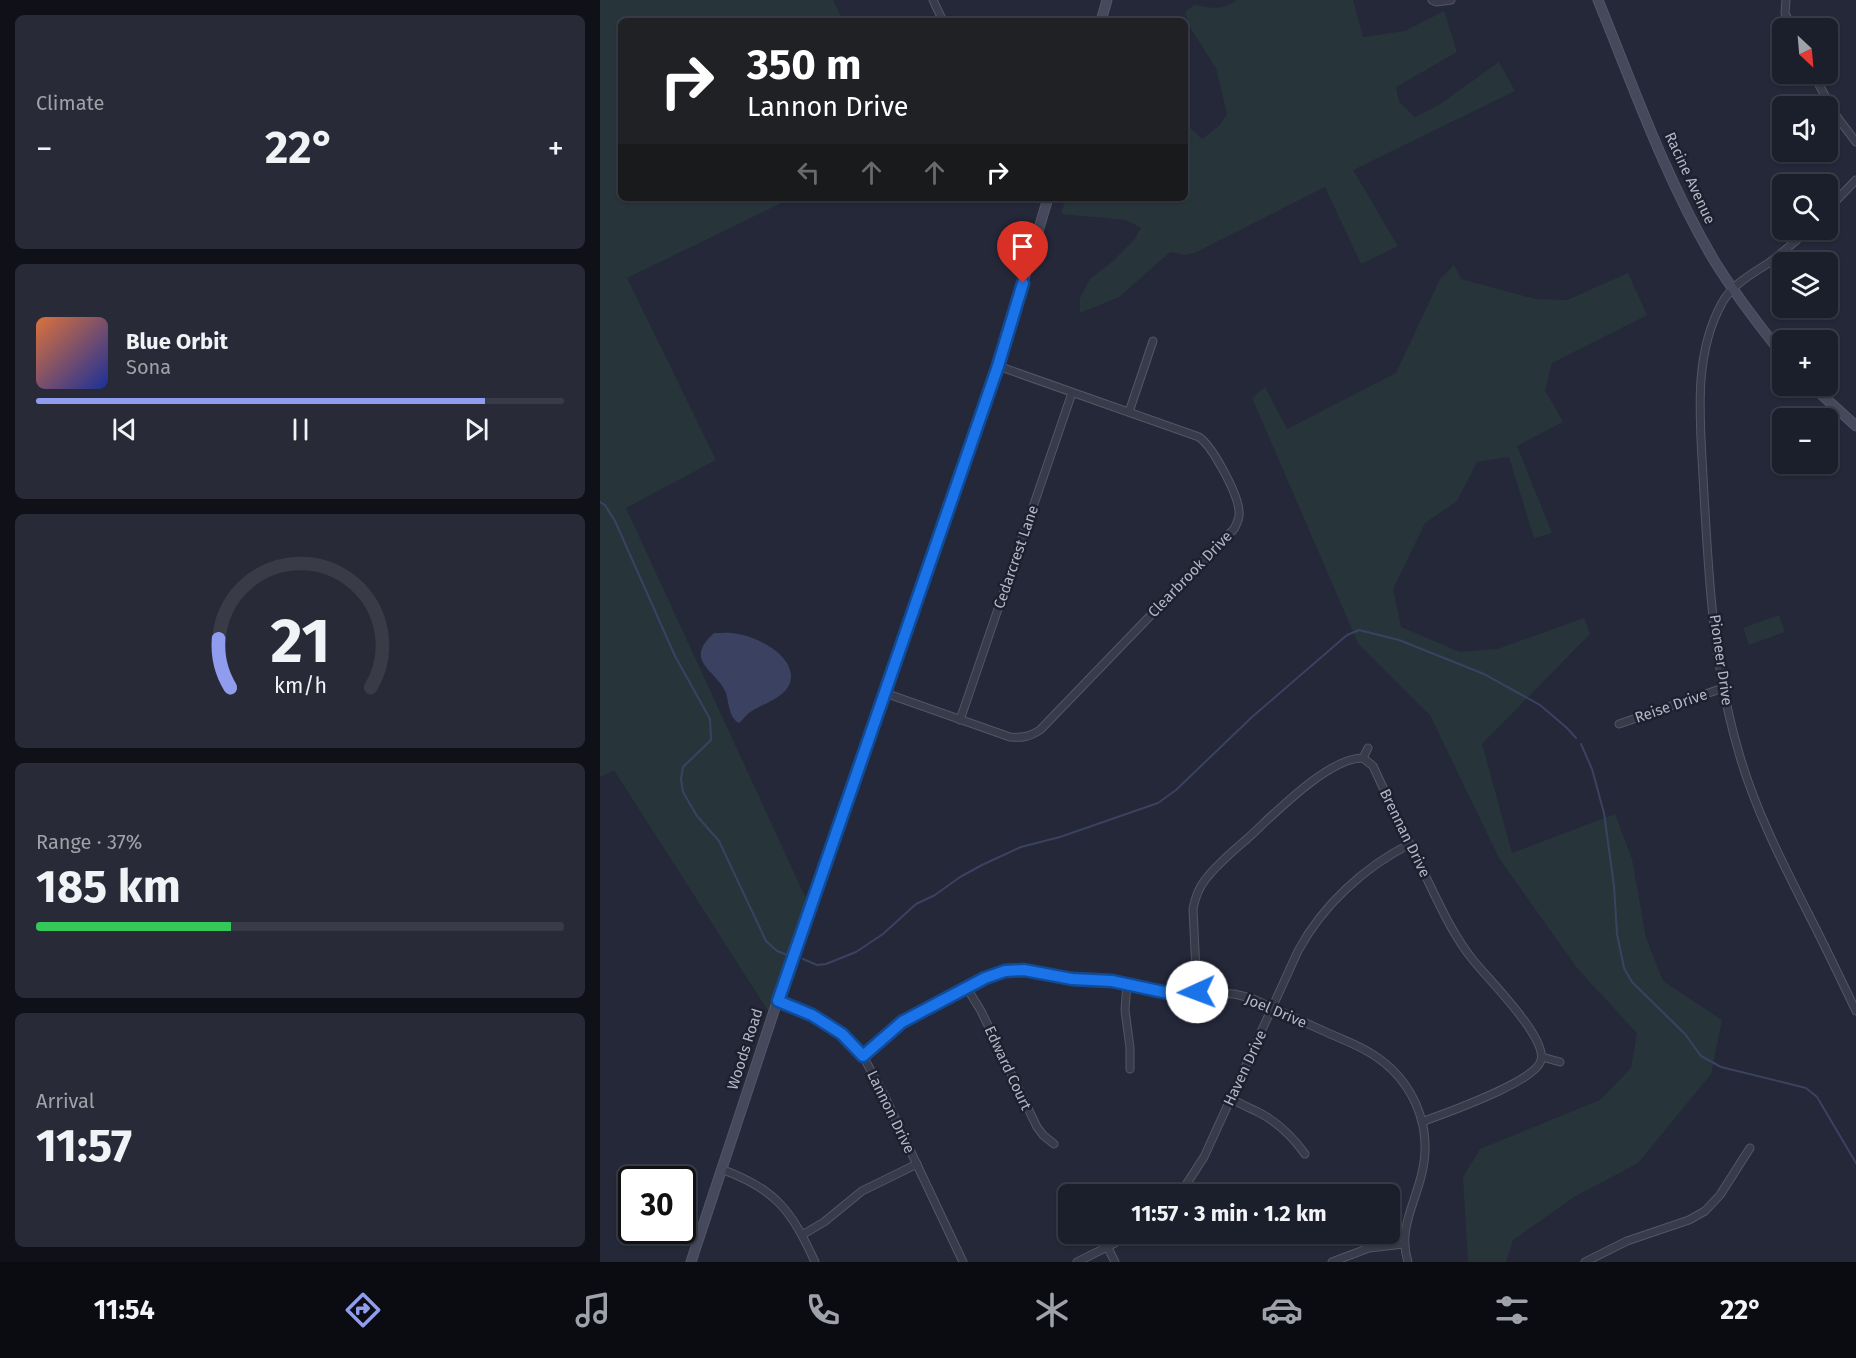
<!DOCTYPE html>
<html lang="en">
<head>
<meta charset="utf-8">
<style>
  :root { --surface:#1b1e2b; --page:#282b37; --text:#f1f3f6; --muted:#a0a2a9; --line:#393c47; --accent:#909dee }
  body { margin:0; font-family:"Fira Sans",sans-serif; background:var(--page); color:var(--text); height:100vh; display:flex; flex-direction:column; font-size:22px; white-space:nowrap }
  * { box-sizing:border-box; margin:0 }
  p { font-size:20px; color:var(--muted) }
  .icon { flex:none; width:33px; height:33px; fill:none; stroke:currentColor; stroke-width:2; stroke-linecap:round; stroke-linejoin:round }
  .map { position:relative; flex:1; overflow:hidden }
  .panel { display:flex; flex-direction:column; gap:15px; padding:15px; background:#0f1018; width:600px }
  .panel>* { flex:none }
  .top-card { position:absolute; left:18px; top:18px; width:570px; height:183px; border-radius:9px; box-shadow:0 2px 4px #0004,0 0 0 2px var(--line); background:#202124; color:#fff; overflow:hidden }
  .needle { width:39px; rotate:154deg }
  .tools { position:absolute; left:1172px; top:18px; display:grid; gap:12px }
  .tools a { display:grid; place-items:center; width:66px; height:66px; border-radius:9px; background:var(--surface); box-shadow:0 2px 4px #0004,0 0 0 2px var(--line); font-size:30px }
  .speed { position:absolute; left:18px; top:1166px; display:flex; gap:12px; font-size:30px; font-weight:700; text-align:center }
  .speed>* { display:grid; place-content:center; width:78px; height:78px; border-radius:50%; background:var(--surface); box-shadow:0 2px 4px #0004,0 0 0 2px var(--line); line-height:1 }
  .speed .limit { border:3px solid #111; border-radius:9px; background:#fff; color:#111 }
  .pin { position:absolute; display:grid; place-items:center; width:51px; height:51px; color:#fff; margin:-62px -26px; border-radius:50% 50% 50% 0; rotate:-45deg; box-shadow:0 0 6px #0007 }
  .pin .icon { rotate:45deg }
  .me { position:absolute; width:66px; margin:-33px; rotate:268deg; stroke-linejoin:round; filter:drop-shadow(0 0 4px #0008) }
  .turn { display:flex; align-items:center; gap:21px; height:126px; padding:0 30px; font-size:27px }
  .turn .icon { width:78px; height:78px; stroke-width:2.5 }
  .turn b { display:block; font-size:42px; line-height:51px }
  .lanes { display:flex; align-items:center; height:57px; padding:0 30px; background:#0003; justify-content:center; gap:30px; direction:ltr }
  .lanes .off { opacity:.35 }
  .big { font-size:45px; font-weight:700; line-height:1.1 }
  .panel .widget { flex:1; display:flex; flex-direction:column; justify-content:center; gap:9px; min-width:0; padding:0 21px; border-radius:9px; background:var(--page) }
  .panel .dial { align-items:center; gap:0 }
  .dial svg { height:156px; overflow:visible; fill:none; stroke:var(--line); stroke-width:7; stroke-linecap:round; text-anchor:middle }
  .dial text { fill:var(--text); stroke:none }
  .song { display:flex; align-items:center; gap:18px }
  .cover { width:72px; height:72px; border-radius:9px; background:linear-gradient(135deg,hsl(20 70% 55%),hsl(230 70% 35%)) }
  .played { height:6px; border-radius:3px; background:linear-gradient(90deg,var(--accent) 85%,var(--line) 85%) }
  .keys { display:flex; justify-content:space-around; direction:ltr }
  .heat { display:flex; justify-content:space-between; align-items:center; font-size:33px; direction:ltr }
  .charge { height:9px; border-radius:4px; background:linear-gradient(90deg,#34c759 37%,var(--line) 0) }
  .trip { position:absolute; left:458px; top:1184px; width:342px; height:60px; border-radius:9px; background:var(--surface); box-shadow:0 2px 4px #0004,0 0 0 2px var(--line); font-weight:700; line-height:60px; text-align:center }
  .tab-bar { display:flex; height:96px; justify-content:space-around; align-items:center; background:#0b0c11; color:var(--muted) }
  .tab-bar .icon { width:42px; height:42px }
  .tab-bar .active { color:var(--accent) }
  .tab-bar b { font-size:27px; color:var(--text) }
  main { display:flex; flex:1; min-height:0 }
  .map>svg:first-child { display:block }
  .green { fill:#27353b }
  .water { fill:#3b4261 }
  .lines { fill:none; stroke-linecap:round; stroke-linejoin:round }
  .stream { stroke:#3b4261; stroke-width:2 }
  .street-casing { stroke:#535664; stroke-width:9 }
  .secondary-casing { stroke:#535664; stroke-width:11 }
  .street { stroke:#383b49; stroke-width:7 }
  .secondary { stroke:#46495c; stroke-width:9 }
  .route-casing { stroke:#114b97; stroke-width:15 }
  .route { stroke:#1a73e8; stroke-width:10 }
  .labels { text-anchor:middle; stroke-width:5; stroke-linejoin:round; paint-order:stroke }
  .street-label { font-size:15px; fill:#b3b6c5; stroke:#1d202e }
</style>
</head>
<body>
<main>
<section class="panel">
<div class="widget"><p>Climate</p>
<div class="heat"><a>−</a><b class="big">22°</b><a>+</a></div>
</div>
<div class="widget">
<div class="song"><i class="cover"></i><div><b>Blue Orbit</b><p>Sona</p></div></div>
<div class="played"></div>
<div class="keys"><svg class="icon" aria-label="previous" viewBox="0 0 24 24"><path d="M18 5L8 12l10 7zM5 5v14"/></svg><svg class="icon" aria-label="pause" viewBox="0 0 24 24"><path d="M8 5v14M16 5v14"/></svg><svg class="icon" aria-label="next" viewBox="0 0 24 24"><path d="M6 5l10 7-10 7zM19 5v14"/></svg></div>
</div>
<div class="widget dial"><svg viewBox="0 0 100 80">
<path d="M14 69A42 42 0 1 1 86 69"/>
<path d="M14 69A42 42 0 0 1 8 44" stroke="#909dee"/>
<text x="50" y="56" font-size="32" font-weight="700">21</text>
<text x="50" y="72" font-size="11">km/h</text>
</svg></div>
<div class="widget"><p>Range · 37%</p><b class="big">185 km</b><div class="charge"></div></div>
<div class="widget"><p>Arrival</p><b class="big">11:57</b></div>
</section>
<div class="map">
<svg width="1256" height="1262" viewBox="0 0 1256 1262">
  <rect width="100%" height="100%" fill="#242839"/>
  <g class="green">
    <polygon points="0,0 233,0 243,21 21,21 21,198 192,198 27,278 116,460 26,508 208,903 170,1014 14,770 0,777"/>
    <path d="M 637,0 L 753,0 L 763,37 L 805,31 L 844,11 L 857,52 L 796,87 L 799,102 L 815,117 L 839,105 L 899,62 L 915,91 L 753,170 L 798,246 L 761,264 L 725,187 L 596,252 L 586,255 L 570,252 L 519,297 L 480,313 L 480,298 L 490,279 L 513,261 L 534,240 L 541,228 L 526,220 L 461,214 L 466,198 L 585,198 L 585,123 L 602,139 L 620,125 L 627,114 L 616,68 L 591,29 L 585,12 L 594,5 C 613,8 620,11 637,0 Z"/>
    <polygon points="854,265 861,279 935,299 967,300 1028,273 1047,315 952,363 945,390 963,422 917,446 952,533 934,538 909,457 877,462 857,501 825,523 793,589 801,627 860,652 897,649 984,618 990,634 882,744 912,853 1015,814 1032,859 1046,938 1063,981 1122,1020 1111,1074 1038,1163 974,1197 913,1240 906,1262 868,1262 863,1177 880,1149 1000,1100 1031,1068 1037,1033 977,968 899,858 830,715 758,643 652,398 665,387 687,429 796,373 840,279"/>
    <polygon points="1179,615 1185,632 1149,645 1143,628"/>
  </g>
  <path class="water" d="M 114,633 C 122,633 130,632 138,634 C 158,637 198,657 190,683 C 184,699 161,704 149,713 C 145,716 143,720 139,723 C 129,718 129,703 126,693 C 117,670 82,662 114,633 Z"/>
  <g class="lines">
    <g class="stream">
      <polyline points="0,502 5,505 15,521 75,656 110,719 111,740 83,767 81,779 83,792 97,816 119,841 166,941 177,951 190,956"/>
      <polyline points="981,744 992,769 1004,813 1014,886 1017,934 1024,968 1032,982 1085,1034 1101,1056 1121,1067 1206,1088 1217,1097 1256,1163"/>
      <polyline points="203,959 217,965 226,964 256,952 283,934 316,904 335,895 360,877 382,865 421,847 460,837 558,803 576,790 652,717 747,635 759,630 799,640 884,674 940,705 967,728 976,738"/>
    </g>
    <g class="street-casing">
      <g id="street">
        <polyline points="333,0 343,21"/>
        <polyline points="832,0 836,2 851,0"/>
        <polyline points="1186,0 1185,13 1192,28"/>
        <polyline points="1213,74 1237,117 1256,142"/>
        <polyline points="1227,210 1256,180"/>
        <path d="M 1208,230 C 1196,241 1183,252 1170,262 C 1154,273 1132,284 1122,303 C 1093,355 1100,419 1103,476 C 1108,566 1112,659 1137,746 C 1153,806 1182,862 1210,917 C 1226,948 1241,980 1256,1011"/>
        <polyline points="529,412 553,341"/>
        <path d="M 285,693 L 410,737 C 422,738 429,737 440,730 L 634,529 C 637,523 640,518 639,511 C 638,494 613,447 599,437 L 398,366"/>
        <polyline points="360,720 472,393"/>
        <polyline points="1019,724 1123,688"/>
        <polyline points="763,758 768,748"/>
        <polyline points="527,984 525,1010 530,1048 530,1069"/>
        <polyline points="367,988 381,1011 437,1127 443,1135 454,1144"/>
        <path d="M 597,992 L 593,909 C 595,898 598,889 605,880 C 617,864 633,851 648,838 C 673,815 729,757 763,758 L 773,766 C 790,803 808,841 826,877 C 840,906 853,935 873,960 C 888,979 947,1037 941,1060 C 936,1082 845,1113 822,1122"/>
        <polyline points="178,1001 212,1015 242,1033 263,1056 285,1097 363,1262"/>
        <path d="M 263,1056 L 302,1022 L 385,978 L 414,970 L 434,971 L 472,979 L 512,981 L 568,993 L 597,992 L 634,994 L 651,998 C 676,1009 701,1021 726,1032 C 741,1039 758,1045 772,1054 C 811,1078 832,1123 823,1168 C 817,1201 797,1228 808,1262"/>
        <polyline points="942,1057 960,1062"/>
        <path d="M 632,1099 C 640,1104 650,1108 658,1112 C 678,1122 692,1136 705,1154"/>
        <path d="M 121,1169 C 176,1189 191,1210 215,1262"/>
        <path d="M 580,1194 L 604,1157 L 698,951 C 722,906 764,867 810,844"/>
        <polyline points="202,1235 224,1222 262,1191 317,1164"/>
        <polyline points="508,1248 515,1262"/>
        <polyline points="477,1262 535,1233"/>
        <polyline points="732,1262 769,1248 804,1244"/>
        <polyline points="985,1262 1027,1241 1089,1220 1105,1211 1120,1195 1150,1148"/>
      </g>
    </g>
    <g class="secondary-casing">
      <g id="secondary">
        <path d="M 998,0 C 1034,88 1066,180 1115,262 C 1135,294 1158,324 1182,354"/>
        <polyline points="501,21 507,0"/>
        <polyline points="1212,386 1256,426"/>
        <polyline points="91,1262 176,1005 196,950 398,366 448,198"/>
      </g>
    </g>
    <use href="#street" class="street"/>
    <use href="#secondary" class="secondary"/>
  </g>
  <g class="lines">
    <g class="route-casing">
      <polyline id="route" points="423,283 398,366 178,1001 212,1015 242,1034 263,1056 302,1022 385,978 405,971 424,970 472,979 512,981 568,993 597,992"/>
    </g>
    <use href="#route" class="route"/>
  </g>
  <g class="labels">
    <g class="street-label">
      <text transform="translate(1090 178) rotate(65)" y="5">Racine Avenue</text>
      <text transform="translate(416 557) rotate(-71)" y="5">Cedarcrest Lane</text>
      <text transform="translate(590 574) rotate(-46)" y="5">Clearbrook Drive</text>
      <text transform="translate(1121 660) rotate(82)" y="5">Pioneer Drive</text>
      <text transform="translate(1071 706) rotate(-19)" y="5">Reise Drive</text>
      <text transform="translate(805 833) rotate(64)" y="5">Brennan Drive</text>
      <text transform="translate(676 1011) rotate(23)" y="5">Joel Drive</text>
      <text transform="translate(145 1049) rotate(-72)" y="5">Woods Road</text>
      <text transform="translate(408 1068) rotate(65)" y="5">Edward Court</text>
      <text transform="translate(645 1068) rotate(-65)" y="5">Haven Drive</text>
      <text transform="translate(291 1112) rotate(64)" y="5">Lannon Drive</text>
    </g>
  </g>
</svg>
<div class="tools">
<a><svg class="needle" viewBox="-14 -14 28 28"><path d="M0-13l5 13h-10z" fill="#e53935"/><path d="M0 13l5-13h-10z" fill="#a0a2a9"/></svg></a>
<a><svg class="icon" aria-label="sound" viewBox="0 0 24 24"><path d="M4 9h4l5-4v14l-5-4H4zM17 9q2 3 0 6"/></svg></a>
<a><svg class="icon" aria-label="search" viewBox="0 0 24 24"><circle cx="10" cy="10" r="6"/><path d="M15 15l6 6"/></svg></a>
<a><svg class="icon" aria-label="layers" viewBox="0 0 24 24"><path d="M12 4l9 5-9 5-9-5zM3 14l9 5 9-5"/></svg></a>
<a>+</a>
<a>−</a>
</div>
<div class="speed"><div class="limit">30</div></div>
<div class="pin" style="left:423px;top:283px;background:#d93025"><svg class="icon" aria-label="arrive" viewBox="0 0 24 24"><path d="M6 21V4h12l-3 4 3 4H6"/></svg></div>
<svg class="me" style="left:597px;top:992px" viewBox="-20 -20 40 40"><circle r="19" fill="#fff"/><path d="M0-13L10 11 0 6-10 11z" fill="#1a73e8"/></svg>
<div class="trip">11:57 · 3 min · 1.2 km</div>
<div class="top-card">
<div class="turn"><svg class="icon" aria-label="right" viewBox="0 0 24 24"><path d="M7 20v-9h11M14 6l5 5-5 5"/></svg><div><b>350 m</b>Lannon Drive</div></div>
<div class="lanes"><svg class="icon off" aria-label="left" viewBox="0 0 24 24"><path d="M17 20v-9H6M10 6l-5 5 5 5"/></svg><svg class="icon off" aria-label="ahead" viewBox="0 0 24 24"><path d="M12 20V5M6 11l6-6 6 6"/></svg><svg class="icon off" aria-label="ahead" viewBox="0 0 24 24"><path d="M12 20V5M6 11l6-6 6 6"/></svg><svg class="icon" aria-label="right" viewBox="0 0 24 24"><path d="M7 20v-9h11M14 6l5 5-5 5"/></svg></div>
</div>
</div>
</main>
<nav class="tab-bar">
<b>11:54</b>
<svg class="icon active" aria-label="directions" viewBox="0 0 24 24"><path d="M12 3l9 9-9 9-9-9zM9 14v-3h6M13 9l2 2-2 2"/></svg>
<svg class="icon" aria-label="music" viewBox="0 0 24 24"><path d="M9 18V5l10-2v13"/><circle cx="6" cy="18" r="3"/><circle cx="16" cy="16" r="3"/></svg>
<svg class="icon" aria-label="phone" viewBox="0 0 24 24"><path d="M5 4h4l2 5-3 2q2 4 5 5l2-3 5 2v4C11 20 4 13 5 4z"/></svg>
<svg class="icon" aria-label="climate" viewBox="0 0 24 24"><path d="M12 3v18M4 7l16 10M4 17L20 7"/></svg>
<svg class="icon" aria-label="car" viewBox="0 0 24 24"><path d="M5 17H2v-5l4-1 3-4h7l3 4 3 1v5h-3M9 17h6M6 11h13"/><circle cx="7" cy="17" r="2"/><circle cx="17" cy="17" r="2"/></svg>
<svg class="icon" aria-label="filters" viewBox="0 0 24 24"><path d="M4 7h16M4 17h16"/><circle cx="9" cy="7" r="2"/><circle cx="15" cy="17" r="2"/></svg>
<b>22°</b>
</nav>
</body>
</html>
